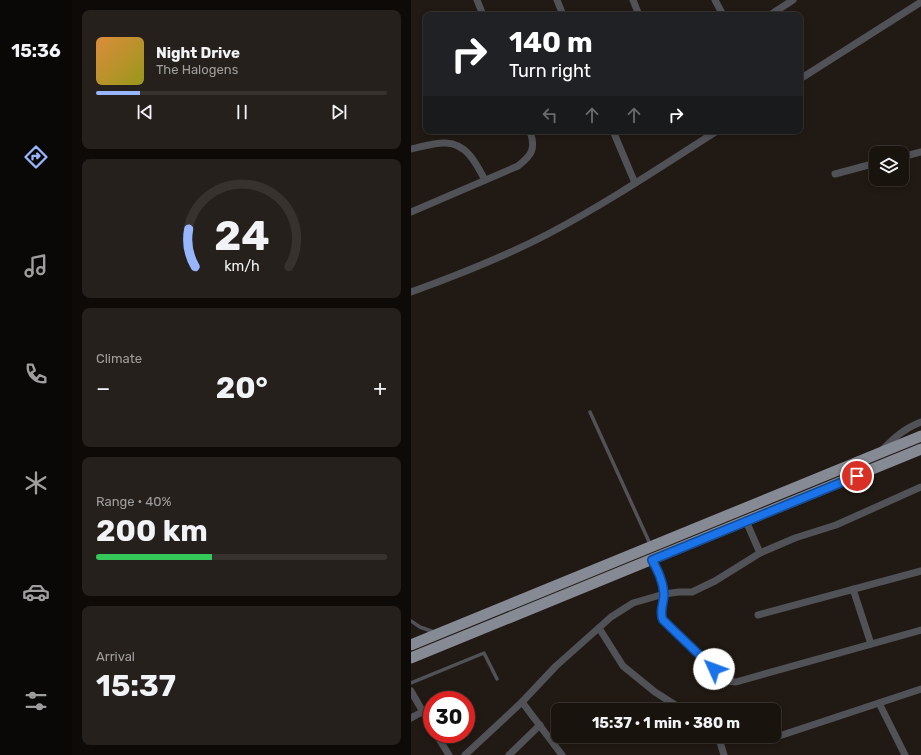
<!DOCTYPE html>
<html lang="en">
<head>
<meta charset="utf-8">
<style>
  :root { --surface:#19130e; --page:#26201c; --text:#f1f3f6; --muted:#9f9e9e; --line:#37322e; --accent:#97b6fd }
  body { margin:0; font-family:Rubik,sans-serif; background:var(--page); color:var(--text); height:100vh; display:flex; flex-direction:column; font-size:15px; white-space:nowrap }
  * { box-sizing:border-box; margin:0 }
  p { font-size:13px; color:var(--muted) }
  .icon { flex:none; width:22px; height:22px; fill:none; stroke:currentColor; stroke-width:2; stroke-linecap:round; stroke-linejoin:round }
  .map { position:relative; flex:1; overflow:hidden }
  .side { display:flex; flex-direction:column; gap:10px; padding:10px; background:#0e0a08; width:339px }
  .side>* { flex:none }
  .guide { position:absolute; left:12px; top:12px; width:380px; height:122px; border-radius:8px; box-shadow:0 2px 6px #0003,0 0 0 1px var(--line); background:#202124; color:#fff; overflow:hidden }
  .controls { position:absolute; left:458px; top:146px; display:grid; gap:8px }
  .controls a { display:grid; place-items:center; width:40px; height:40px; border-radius:8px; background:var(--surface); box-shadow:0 2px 6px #0003,0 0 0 1px var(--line); font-size:20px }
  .speed { position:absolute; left:12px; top:691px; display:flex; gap:8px; font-size:20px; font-weight:700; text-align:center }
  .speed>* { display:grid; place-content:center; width:52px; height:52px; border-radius:50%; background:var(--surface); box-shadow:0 2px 6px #0003,0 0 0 1px var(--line); line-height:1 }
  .speed .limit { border:6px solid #d22; background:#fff; color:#111 }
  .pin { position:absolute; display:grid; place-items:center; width:34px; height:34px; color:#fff; margin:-17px; border:2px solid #fff; border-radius:50%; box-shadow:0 1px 4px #0007 }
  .me { position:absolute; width:44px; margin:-22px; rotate:313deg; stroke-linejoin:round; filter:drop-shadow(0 0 3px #0008) }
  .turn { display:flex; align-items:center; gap:14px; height:84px; padding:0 20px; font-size:18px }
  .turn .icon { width:52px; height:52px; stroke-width:2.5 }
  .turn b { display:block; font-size:28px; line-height:34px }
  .lanes { display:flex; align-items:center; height:38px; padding:0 20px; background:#0003; justify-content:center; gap:20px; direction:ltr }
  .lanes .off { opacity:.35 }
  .big { font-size:30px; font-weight:700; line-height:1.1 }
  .side .card { flex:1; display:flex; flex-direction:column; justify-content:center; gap:6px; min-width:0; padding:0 14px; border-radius:8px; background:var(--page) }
  .side .dial { align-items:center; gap:0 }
  .dial svg { height:104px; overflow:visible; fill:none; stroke:var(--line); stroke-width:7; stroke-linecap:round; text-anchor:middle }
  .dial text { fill:var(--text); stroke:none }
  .song { display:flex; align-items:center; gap:12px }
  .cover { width:48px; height:48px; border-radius:6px; background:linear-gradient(135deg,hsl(30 70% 55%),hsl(60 70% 35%)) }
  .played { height:4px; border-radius:2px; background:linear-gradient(90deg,var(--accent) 15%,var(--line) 15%) }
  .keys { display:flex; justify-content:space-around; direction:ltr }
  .heat { display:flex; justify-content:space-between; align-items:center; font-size:22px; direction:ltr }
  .charge { height:6px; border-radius:3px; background:linear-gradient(90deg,#34c759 40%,var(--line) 0) }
  .trip { position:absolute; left:140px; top:703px; width:230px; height:40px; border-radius:8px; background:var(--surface); box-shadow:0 2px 6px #0003,0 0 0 1px var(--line); font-weight:700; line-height:40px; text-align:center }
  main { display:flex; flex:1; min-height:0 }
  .tab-bar { display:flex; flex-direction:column; width:72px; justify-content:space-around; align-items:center; background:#0a0806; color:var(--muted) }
  .tab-bar .icon { width:28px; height:28px }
  .tab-bar .current { color:var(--accent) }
  .tab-bar b { font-size:18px; color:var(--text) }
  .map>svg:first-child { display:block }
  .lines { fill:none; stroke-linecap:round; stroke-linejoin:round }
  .lane { stroke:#505257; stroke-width:3.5 }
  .street { stroke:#505257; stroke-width:7 }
  .primary { stroke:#868a94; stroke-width:11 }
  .route-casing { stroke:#114b97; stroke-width:10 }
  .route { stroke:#1a73e8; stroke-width:7 }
</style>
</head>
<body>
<main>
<nav class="tab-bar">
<b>15:36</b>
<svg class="icon current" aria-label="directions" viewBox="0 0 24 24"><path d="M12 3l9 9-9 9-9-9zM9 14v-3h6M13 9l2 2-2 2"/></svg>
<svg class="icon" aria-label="music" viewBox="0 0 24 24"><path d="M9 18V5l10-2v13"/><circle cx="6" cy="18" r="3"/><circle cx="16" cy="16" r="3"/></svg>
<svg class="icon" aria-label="phone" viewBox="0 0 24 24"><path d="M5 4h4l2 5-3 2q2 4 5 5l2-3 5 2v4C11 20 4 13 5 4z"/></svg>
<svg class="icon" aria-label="climate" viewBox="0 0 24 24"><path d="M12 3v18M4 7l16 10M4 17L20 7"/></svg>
<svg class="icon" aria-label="car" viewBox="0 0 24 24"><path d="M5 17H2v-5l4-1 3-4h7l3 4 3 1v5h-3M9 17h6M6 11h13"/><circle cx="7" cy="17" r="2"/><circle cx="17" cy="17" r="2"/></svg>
<svg class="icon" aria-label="filters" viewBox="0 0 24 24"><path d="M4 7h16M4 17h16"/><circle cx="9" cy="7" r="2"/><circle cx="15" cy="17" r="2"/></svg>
</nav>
<section class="side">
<div class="card">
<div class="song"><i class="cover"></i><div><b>Night Drive</b><p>The Halogens</p></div></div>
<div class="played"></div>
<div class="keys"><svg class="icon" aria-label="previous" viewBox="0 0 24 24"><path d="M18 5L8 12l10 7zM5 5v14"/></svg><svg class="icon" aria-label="pause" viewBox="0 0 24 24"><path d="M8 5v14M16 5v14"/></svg><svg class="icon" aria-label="next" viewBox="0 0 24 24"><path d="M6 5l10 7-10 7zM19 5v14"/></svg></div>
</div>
<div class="card dial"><svg viewBox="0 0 100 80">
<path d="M14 69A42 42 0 1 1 86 69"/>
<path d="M14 69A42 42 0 0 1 9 40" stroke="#97b6fd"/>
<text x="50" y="56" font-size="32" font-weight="700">24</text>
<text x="50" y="72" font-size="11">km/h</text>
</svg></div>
<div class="card"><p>Climate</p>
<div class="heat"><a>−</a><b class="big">20°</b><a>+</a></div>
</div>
<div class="card"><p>Range · 40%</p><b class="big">200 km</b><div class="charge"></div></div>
<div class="card"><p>Arrival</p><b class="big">15:37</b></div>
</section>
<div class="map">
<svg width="510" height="755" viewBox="0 0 510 755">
  <rect width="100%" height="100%" fill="#211913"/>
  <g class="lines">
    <g class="lane">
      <polyline points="179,412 240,546"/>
      <polyline points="0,621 9,627 23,632"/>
      <polyline points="0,683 73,653 86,679"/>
    </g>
    <g class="street">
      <polyline points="66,0 72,15"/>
      <polyline points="146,0 152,15"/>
      <polyline points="222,0 228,15"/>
      <polyline points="304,0 312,15"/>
      <polyline points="359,15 382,0"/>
      <polyline points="389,79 510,2"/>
      <polyline points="202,131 224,183"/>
      <path d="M 0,149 C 10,147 25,142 35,143 C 56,144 65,163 74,180"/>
      <polyline points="491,157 510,152"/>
      <polyline points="424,174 465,163"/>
      <path d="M 0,212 L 107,166 C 121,155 125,149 119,131"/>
      <path d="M 0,292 C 47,275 93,257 137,234 C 196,203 251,166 306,131"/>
      <path d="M 472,449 C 484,437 494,428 510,422"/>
      <polyline points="335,521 349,553"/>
      <path d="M 241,560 C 247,571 253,581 253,594 C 253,602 248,612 252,620 L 316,681 L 325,682 L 510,630"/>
      <polyline points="442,589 460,644"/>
      <polyline points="347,615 510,571"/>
      <polyline points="188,628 212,666 244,692 272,710"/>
      <polyline points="0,691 21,728"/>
      <polyline points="111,702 151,755"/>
      <polyline points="468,703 494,755"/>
      <polyline points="0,718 11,712"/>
      <polyline points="25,734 38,755"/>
      <polyline points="304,736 309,742 313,755"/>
      <polyline points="356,740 510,689"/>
      <polyline points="54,755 111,702 145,666 200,617 222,603 253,594 268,592 281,592 304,581 349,553 384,538 425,525 510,487"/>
      <polyline points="98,755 129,725"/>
    </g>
    <g class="primary">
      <polyline points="0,645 510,436"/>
      <polyline points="0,658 510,449"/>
    </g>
  </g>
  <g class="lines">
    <g class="route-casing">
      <path id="route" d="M 303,669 L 252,620 C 248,612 253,602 253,594 C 252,581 247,571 241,560 L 446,476"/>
    </g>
    <use href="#route" class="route"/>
  </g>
</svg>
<div class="controls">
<a><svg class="icon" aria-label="layers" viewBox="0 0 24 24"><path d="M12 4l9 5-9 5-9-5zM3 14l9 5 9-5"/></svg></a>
</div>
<div class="speed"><div class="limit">30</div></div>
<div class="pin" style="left:446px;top:476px;background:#d93025"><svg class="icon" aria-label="arrive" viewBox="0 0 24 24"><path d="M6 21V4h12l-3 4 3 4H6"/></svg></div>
<svg class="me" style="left:303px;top:669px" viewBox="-20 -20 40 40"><circle r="19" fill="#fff"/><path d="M0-13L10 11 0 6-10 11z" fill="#1a73e8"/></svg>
<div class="trip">15:37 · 1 min · 380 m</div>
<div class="guide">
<div class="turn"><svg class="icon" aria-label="right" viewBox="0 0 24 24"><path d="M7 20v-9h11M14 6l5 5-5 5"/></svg><div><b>140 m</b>Turn right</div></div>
<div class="lanes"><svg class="icon off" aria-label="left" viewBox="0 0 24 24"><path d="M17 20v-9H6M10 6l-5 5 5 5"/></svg><svg class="icon off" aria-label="ahead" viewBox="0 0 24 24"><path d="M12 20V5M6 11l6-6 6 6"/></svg><svg class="icon off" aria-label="ahead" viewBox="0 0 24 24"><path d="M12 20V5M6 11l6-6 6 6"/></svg><svg class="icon" aria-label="right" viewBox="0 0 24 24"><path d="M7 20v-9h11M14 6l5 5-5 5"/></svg></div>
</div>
</div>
</main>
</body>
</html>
